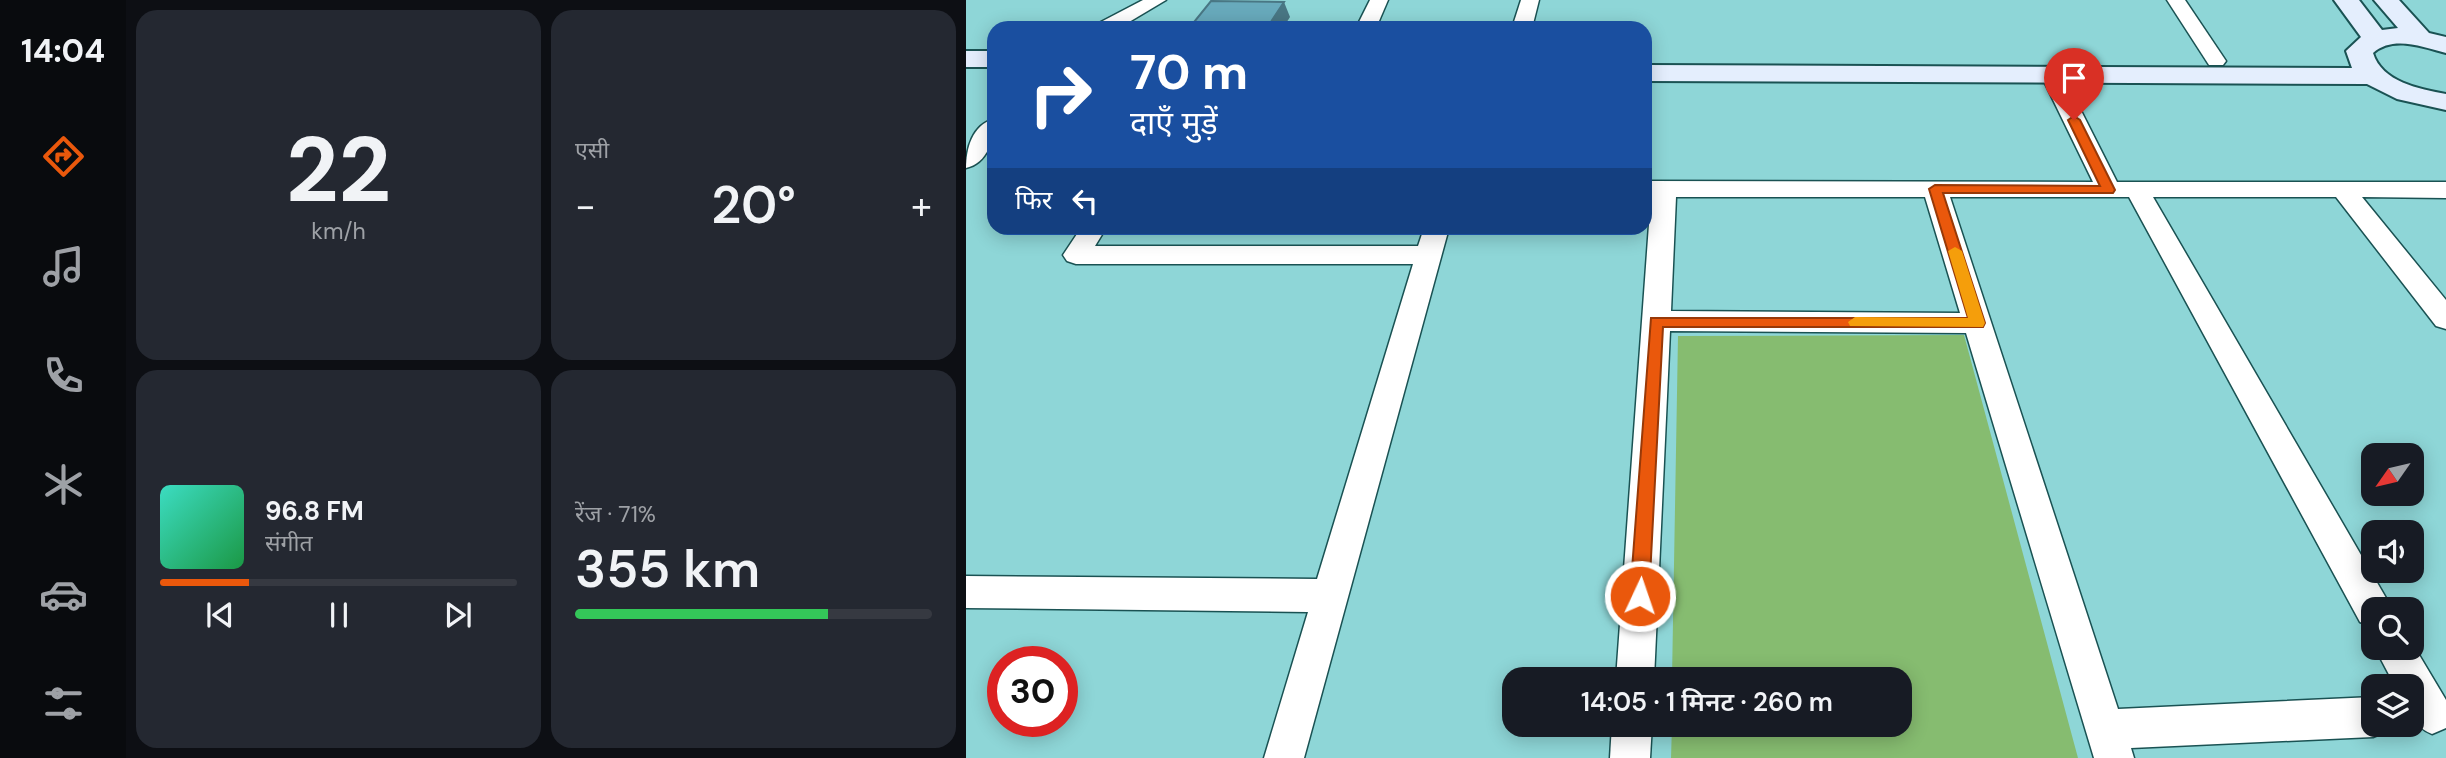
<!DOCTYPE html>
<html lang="hi">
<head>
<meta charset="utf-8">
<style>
  :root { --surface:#171b24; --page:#242831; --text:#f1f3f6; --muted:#9ea1a6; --line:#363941; --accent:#ea580c }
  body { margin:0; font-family:"DM Sans","Noto Sans Devanagari",sans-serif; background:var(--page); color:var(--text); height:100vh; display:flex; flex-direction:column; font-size:26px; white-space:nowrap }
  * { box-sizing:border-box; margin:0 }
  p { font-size:23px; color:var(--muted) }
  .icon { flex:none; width:38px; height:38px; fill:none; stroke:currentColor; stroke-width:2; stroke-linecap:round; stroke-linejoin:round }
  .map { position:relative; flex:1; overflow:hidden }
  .drawer { display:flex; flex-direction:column; gap:10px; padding:10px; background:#0d0f14; width:840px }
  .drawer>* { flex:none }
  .banner { position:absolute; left:21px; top:21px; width:665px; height:214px; border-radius:21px; box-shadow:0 4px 18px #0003; background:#1a4fa0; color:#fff; overflow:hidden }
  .needle { width:46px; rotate:236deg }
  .controls { position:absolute; left:1395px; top:443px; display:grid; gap:14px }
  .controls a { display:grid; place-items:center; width:63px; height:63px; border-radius:14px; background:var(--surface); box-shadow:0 4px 18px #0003; font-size:35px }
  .speed { position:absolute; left:21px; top:646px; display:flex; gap:14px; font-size:35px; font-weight:700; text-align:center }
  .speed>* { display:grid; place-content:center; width:91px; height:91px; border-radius:50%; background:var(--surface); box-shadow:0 4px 18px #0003; line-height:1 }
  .speed .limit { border:10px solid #d22; background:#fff; color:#111 }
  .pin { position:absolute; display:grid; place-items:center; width:60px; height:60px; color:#fff; margin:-72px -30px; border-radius:50% 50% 50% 0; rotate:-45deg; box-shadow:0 0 7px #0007 }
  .pin .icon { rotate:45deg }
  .me { position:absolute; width:77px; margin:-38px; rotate:3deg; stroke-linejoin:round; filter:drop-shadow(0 0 5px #0008) }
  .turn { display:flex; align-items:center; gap:24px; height:147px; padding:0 28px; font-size:32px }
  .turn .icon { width:91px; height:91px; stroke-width:2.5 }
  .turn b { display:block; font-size:49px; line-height:60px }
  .then { display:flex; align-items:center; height:66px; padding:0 28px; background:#0003; gap:14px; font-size:26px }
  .big { font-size:52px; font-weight:600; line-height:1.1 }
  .drawer .card { flex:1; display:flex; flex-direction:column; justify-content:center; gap:10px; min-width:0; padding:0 24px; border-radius:21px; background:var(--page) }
  .drawer .dial { align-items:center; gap:0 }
  .dial b { font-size:91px; line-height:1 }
  .song { display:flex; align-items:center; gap:21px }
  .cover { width:84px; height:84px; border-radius:10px; background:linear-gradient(135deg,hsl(170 70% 55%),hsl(140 70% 35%)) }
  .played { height:7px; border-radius:4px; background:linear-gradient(90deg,var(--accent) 25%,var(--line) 25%) }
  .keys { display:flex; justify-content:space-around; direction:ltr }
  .heat { display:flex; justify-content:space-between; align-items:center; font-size:38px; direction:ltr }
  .charge { height:10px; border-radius:5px; background:linear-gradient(90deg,#34c759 71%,var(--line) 0) }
  .drawer .tiles { flex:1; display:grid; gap:10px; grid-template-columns:repeat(2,1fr) }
  .trip { position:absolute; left:536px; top:667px; width:410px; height:70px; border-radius:21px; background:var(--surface); box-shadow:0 4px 18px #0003; font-weight:600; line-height:70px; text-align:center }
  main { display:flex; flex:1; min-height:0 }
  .tabs { display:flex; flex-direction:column; width:126px; justify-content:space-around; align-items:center; background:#090b0e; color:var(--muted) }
  .tabs .icon { width:49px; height:49px }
  .tabs .selected { color:var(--accent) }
  .tabs b { font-size:32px; color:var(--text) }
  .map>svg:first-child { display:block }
  .green { fill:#86bc70 }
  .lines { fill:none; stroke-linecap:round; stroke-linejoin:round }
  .street-casing { stroke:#1a5253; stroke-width:3 }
  .secondary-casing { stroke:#1a5253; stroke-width:4 }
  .street { fill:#fff; fill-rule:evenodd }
  .secondary { fill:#e4eefd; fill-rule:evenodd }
  .shaded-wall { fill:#497784 }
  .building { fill:#68aabc; stroke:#497784; stroke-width:2 }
  .route { fill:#ea580c; stroke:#983908; stroke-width:2 }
  .slow { fill:#f59e0b }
</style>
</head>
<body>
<main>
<nav class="tabs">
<b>14:04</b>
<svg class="icon selected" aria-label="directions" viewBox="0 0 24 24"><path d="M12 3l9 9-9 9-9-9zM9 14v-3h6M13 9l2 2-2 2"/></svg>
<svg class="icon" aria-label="music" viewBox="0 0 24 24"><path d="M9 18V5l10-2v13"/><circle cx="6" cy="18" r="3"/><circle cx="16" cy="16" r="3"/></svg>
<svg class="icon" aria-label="phone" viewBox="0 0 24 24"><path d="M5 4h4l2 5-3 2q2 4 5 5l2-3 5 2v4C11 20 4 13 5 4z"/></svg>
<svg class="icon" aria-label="climate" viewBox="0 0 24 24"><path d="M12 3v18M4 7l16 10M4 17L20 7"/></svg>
<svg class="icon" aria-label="car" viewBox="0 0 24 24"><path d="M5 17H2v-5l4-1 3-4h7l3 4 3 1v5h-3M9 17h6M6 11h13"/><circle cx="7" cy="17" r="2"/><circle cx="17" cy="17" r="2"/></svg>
<svg class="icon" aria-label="filters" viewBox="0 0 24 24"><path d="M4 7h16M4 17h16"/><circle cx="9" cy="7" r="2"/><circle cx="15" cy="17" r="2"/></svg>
</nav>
<section class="drawer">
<div class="tiles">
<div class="card dial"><b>22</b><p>km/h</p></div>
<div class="card"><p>एसी</p>
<div class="heat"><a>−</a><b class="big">20°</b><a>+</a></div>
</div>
<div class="card">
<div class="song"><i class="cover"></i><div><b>96.8 FM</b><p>संगीत</p></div></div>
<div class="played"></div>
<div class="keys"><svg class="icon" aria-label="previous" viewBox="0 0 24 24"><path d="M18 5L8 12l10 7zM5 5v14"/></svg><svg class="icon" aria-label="pause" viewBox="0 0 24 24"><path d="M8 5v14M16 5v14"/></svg><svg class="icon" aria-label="next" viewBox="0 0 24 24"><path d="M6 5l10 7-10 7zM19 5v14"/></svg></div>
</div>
<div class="card"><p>रेंज · 71%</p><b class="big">355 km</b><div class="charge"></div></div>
</div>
</section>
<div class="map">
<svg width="1480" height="758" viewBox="0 0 1480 758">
  <rect width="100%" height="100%" fill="#8ed6d7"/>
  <polygon class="green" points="998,335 1112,758 705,758 706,725 933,724 933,679 706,679 712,336"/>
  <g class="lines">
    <g class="street-casing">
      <g id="street">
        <polygon points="177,0 200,0 153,28 128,28 131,24"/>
        <polygon points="404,0 422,0 410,28 390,28"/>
        <polygon points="555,0 573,0 566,28 546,28"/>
        <polygon points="1201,0 1219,0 1260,61 1257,65 1243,65"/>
        <path d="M 1085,67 L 1092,69 L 1096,73 L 1151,182 L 1480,182 L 1480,198 L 1396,197 L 1480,300 L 1480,329 L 1470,326 L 1370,197 L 1187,197 L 1420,598 L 1425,609 L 1407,609 L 1407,627 L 1394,622 L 1163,197 L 984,197 L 1152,709 L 1407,697 L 1407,724 L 1424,724 L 1421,731 L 1407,737 L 1165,748 L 1168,758 L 1128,758 L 1000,333 L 704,331 L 688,679 L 650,679 L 685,197 L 679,197 L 679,181 L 1127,182 L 1074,73 L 1078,69 ZM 710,197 L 959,197 L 994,313 L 705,311 Z"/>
        <path d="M 28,119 C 28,139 22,163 0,168 C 0,149 6,125 28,119 Z"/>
        <polygon points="115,228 140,228 129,246 452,246 458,228 483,228 338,758 298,758 342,612 0,608 0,576 351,579 447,264 110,264 101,261 97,255"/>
        <path d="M 1446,643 L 1480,700 L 1480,728 L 1466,734 C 1441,723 1446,710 1446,686 L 1429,686 L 1409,648 L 1446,648 Z"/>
        <polygon points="646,724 686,724 684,758 644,758"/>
      </g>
    </g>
    <g class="secondary-casing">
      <g id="secondary">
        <path d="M 1368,0 L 1393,0 L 1416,30 L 1432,28 L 1408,0 L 1433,0 L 1463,33 L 1480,37 L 1480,53 C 1457,47 1427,35 1407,53 C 1416,82 1453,89 1480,94 L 1480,110 L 1431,99 L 1401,84 L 679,81 L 679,65 L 1386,68 L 1380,51 L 1395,37 Z"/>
        <rect x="0" y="51" width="28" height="16"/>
      </g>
    </g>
    <use href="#street" class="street"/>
    <use href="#secondary" class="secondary"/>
  </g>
  <polygon class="shaded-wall" points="318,2 324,17 317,28 301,28"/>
  <polygon class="building" points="245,1 318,2 301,28 224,27"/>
  <polygon class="route" points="1108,116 1114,120 1149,190 1147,193 977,193 1019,323 1017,327 697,327 683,596 680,603 674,605 667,603 664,596 685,318 1002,318 963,189 969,185 1134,186 1102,120"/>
  <polygon class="slow" points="989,247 996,251 1019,323 1017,327 884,326 882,322 889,317 1002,318 982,251"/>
</svg>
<div class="controls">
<a><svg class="needle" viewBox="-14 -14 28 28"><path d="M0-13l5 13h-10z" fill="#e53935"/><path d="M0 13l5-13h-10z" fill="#9ea1a6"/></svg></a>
<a><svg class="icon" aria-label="sound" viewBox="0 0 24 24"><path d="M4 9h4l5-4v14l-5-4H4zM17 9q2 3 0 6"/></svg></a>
<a><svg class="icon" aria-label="search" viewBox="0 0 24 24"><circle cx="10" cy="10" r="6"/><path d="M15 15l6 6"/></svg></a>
<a><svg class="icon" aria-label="layers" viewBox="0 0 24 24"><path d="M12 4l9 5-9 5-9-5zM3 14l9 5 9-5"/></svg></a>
</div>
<div class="speed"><div class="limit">30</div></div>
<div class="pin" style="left:1108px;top:120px;background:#d93025"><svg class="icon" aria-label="arrive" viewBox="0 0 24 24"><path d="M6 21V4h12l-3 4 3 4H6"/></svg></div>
<svg class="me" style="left:674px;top:596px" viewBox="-20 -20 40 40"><circle r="17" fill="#ea580c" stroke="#fff" stroke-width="3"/><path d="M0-11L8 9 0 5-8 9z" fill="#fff"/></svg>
<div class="trip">14:05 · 1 मिनट · 260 m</div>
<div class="banner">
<div class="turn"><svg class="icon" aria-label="right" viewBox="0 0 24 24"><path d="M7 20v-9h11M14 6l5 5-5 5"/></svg><div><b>70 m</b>दाएँ मुड़ें</div></div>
<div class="then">फिर<svg class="icon" aria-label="left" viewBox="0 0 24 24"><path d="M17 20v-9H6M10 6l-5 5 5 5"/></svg></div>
</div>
</div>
</main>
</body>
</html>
